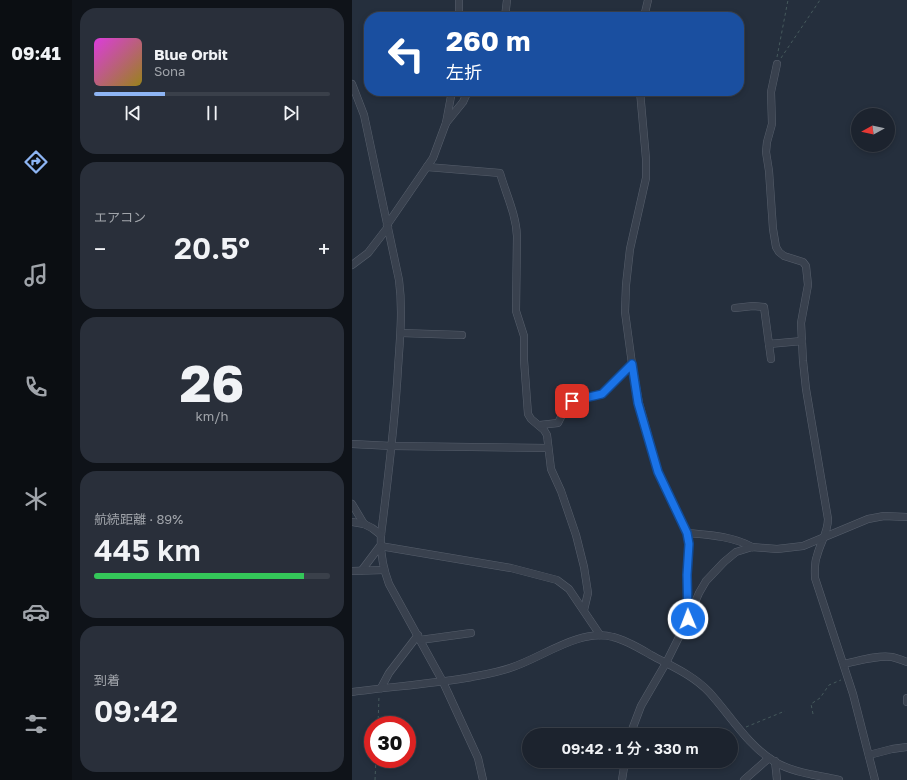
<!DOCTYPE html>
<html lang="ja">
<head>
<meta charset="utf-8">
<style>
  :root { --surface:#1c232e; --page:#292f3a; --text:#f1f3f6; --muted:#a0a4aa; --line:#3a404a; --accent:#8eb5f4 }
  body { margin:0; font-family:"Golos Text","Noto Sans JP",sans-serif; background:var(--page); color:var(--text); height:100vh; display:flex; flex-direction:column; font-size:15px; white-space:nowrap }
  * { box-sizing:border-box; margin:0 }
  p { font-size:13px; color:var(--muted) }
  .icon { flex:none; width:22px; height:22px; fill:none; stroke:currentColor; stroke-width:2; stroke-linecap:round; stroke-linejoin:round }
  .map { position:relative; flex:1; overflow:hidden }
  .side { display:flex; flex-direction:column; gap:8px; padding:8px; background:#0f1319; width:280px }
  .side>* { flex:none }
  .hud { position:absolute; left:12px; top:12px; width:380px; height:84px; border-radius:16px; box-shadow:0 2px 6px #0003,0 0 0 1px var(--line); background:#1a4fa0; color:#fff; overflow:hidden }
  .needle { width:26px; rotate:262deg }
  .fabs { position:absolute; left:499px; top:108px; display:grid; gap:8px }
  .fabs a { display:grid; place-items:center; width:44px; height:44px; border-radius:50%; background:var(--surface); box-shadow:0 2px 6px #0003,0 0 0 1px var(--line); font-size:20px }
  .speed { position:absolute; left:12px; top:716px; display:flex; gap:8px; font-size:20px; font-weight:700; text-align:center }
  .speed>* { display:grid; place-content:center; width:52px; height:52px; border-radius:50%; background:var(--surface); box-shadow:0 2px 6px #0003,0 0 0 1px var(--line); line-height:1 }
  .speed .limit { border:6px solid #d22; background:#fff; color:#111 }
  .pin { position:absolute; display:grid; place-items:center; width:34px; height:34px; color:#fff; margin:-17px; border-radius:8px; box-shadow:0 2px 6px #0006 }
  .me { position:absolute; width:44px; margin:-22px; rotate:359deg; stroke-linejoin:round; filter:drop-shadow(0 0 3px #0008) }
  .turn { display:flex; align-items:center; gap:14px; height:84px; padding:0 16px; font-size:18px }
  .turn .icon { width:52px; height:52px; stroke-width:2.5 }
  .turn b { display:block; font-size:28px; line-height:34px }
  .big { font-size:30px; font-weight:600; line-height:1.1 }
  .side .card { flex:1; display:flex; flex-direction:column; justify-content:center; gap:6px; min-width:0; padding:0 14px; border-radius:16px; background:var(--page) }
  .side .dial { align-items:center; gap:0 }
  .dial b { font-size:52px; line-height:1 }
  .song { display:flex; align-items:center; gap:12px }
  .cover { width:48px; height:48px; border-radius:6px; background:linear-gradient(135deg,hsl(300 70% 55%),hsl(50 70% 35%)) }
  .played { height:4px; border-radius:2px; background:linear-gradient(90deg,var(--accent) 30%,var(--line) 30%) }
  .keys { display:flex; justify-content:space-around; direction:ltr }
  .heat { display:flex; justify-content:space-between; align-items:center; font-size:22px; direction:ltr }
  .charge { height:6px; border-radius:3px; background:linear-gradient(90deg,#34c759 89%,var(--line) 0) }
  .trip { position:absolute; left:170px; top:728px; width:216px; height:40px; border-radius:20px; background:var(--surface); box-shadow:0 2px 6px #0003,0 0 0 1px var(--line); font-weight:600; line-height:40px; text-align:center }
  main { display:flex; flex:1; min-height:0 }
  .tab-bar { display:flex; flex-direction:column; width:72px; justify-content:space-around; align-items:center; background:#0b0e12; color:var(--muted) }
  .tab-bar .icon { width:28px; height:28px }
  .tab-bar .current { color:var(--accent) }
  .tab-bar b { font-size:18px; color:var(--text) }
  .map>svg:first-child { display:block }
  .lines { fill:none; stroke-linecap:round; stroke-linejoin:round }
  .minor-casing { stroke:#575f6c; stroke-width:8 }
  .path { stroke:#45595c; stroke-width:1; stroke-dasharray:3 3; stroke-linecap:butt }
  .minor { stroke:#39414e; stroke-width:7 }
  .route-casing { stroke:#114b97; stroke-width:10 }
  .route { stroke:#1a73e8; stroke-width:7 }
</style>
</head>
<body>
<main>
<nav class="tab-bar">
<b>09:41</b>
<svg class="icon current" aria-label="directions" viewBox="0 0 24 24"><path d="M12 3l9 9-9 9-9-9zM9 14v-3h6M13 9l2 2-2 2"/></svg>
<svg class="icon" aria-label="music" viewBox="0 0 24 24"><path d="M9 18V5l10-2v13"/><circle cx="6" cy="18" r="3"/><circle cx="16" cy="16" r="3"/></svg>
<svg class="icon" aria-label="phone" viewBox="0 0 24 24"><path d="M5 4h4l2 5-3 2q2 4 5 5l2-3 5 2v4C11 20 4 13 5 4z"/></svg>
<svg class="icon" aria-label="climate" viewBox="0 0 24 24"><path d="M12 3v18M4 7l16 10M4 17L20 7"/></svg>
<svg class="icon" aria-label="car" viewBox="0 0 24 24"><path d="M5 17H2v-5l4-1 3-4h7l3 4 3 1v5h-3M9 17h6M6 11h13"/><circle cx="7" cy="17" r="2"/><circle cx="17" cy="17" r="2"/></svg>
<svg class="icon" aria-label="filters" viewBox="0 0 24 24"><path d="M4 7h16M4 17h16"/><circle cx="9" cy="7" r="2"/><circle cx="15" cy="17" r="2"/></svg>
</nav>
<section class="side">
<div class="card">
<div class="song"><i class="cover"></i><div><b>Blue Orbit</b><p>Sona</p></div></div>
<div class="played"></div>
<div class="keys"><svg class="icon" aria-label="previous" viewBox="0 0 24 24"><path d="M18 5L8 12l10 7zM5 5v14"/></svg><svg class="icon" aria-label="pause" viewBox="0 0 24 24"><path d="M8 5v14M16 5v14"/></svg><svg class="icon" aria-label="next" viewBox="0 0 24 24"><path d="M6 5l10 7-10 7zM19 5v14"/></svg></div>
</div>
<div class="card"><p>エアコン</p>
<div class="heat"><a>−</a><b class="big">20.5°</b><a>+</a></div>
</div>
<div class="card dial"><b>26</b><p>km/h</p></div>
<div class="card"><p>航続距離 · 89%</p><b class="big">445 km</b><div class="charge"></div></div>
<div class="card"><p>到着</p><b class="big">09:42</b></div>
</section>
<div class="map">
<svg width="555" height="780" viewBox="0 0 555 780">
  <rect width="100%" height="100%" fill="#252f3d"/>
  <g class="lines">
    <g class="minor-casing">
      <g id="minor">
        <polyline points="107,0 107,17"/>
        <polyline points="153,17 155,0"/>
        <polyline points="292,17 296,0"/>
        <path d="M 425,64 L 419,92 L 420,124 L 415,142 L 414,152 L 417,171 L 421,229 L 424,247 L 427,252 L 432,256 L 451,262 L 454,266 L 456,285 L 449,323 L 451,361 L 454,389 L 476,519 C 476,533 468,543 465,556 C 462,563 463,571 463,578 L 501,694 L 523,780"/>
        <path d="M 0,84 L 12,115 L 47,280 C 51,310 48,338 46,368 C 43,424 36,479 29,535 C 28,552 31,568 37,584 L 91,682 L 126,758 L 131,780"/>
        <polyline points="288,91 294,159 294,178 278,249 274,285 273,312 280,364 287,403 306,472 335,533 337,544 335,575 336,619"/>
        <polyline points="94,123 100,91"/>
        <path d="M 75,167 L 148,173 C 154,194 164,214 165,236 L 164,311 L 172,336 L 172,360 L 176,414 L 179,419 L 192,430 L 195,435 L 199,469 L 209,491 L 224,535 L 232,567 L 236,593 L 232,610"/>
        <polyline points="35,225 81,158 94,123 111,102 116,91"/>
        <polyline points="0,265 16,253 36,227"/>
        <polyline points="383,308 401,306 412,307 419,359"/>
        <polyline points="49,333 110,335"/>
        <polyline points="417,344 450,341"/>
        <polyline points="188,425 206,423 215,405 220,401 250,394 280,364"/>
        <polyline points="0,444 40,446 196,448"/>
        <polyline points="0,504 12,524 20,528 29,535"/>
        <polyline points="0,522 12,524"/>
        <path d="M 335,533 C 357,535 380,536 400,547"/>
        <polyline points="10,570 28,546 159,568 205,580 217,589 248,635"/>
        <polyline points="0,571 32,570"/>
        <polyline points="68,640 119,633"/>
        <path d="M 492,664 C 507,661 524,655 540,657 C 545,658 550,660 555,662"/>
        <polyline points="29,688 37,673 66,635"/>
        <path d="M 0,692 C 38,687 76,684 114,678 C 129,675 144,673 158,668 C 190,658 227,628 261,637 C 274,640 287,648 299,655 C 319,666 341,675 357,692 C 379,716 395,745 423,762 C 442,773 466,775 487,780"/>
        <polyline points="555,698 555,702"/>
        <polyline points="278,735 289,706 314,663 336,619 347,593 354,581 372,562 384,552 400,547 425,549 451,546 516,519 532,516 555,517"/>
        <polyline points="517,755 540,749 555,747"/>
        <polyline points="423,761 425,780"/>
        <polyline points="270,780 273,761"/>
        <polyline points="392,780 417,758"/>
      </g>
    </g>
    <g class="path">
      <polyline points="425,57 436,0"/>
      <polyline points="429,58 468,0"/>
      <polyline points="461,714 459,704 468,698 477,685 489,680"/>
      <polyline points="26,725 27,696"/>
      <polyline points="394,727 433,711"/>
      <polyline points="23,780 24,759"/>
    </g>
    <use href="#minor" class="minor"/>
  </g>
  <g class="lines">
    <g class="route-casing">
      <polyline id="route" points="220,401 250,394 280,364 286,403 306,472 335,533 337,544 335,575 336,619"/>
    </g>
    <use href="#route" class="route"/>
  </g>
</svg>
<div class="fabs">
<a><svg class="needle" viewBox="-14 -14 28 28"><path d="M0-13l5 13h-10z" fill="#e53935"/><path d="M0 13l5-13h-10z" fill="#a0a4aa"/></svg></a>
</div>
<div class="speed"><div class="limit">30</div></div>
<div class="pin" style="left:220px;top:401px;background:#d93025"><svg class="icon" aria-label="arrive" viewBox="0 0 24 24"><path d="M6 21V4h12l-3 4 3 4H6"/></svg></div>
<svg class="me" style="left:336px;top:619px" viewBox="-20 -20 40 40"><circle r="17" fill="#1a73e8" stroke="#fff" stroke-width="3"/><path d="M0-11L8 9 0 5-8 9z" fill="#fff"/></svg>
<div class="trip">09:42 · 1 分 · 330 m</div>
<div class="hud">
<div class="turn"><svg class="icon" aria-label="left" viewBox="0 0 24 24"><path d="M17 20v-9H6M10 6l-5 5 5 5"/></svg><div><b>260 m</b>左折</div></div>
</div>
</div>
</main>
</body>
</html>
